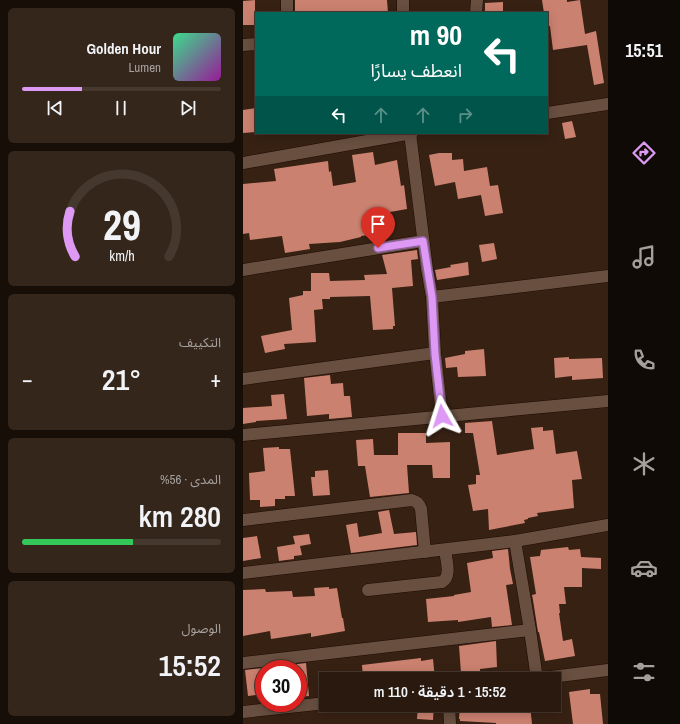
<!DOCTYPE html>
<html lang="ar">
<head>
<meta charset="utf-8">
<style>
  :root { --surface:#29190e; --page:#35261c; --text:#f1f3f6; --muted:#a5a09e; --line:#45382e; --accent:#dd99f4 }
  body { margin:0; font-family:"Archivo Narrow","Noto Sans Arabic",sans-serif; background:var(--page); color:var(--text); direction:rtl; height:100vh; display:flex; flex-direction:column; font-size:15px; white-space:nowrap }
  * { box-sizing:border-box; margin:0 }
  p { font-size:13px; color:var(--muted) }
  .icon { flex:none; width:22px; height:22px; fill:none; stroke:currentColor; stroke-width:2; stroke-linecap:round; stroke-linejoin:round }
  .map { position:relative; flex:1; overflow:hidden; direction:ltr }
  .panel { display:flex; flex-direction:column; gap:8px; padding:8px; background:#170e08; width:243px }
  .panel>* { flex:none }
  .guide { position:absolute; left:12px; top:12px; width:293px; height:122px; border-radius:0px; box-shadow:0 2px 10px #0003,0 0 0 1px var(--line); direction:rtl; background:#00695c; color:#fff; overflow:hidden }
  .speed { position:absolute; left:12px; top:660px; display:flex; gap:8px; font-size:20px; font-weight:700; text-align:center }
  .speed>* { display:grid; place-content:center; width:52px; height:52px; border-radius:50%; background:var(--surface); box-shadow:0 2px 10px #0003,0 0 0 1px var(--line); line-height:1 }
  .speed .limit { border:6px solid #d22; background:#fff; color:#111 }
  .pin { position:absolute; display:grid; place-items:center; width:34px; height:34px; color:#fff; margin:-41px -17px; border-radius:50% 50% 50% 0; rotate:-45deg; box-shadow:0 0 4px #0007 }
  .pin .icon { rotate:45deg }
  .me { position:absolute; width:44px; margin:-22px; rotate:354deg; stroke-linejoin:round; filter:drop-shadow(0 0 3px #0008) }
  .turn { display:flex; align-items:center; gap:14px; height:84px; padding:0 20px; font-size:18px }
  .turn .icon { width:52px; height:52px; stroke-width:2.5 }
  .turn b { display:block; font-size:28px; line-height:34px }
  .lanes { display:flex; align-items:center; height:38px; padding:0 20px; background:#0003; justify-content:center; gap:20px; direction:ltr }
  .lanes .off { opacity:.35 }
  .big { font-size:30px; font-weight:600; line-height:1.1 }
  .panel .tile { flex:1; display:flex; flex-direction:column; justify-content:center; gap:6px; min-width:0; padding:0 14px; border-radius:6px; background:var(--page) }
  .panel .dial { align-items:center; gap:0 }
  .dial svg { height:104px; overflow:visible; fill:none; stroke:var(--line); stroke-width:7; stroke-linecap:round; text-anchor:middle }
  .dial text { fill:var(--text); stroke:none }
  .song { display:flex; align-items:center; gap:12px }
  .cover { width:48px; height:48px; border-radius:6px; background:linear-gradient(135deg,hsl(150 70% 55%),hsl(300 70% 35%)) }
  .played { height:4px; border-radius:2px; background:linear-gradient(90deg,var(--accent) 30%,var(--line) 30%) }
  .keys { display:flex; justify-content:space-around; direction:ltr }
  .heat { display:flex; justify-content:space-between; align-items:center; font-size:22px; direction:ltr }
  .charge { height:6px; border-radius:3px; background:linear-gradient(90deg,#34c759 56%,var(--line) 0) }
  .trip { position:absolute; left:76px; top:672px; width:242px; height:40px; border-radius:0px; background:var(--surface); box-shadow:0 2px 10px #0003,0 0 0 1px var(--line); font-weight:600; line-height:40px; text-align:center; direction:rtl }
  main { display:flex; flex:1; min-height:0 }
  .menu { display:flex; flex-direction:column; width:72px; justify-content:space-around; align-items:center; background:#100a06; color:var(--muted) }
  .menu .icon { width:28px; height:28px }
  .menu .active { color:var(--accent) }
  .menu b { font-size:18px; color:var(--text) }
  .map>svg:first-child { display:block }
  .building { fill:#cb8170 }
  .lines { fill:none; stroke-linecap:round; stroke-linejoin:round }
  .minor-casing { stroke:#1e0a01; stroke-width:13 }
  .minor { stroke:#684f40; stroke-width:12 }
  .route-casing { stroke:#90639f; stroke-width:10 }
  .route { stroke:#dd99f4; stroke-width:7 }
</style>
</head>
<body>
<main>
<nav class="menu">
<b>15:51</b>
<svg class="icon active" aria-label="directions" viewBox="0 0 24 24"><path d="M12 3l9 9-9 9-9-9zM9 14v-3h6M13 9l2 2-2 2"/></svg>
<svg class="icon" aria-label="music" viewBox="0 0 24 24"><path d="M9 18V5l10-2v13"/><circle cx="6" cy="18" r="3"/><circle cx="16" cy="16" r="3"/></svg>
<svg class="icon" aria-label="phone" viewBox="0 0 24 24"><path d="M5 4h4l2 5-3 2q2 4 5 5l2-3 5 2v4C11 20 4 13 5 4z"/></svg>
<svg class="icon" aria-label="climate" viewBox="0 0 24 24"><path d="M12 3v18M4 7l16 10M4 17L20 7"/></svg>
<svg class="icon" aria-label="car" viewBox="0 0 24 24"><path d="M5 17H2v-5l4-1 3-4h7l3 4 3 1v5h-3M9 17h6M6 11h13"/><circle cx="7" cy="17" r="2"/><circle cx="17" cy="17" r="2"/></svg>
<svg class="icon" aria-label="filters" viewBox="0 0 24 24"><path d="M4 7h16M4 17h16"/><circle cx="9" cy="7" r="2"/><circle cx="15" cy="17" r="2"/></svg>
</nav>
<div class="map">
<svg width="365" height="724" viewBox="0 0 365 724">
  <rect width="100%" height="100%" fill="#372113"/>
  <g class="building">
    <polygon points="12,0 12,25 0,25 0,1"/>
    <polygon points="52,0 144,0 145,13 52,13"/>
    <polygon points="299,0 324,0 324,2 337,0 342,34 353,31 361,83 351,85 344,45 310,50 307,26 304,26 304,13 301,13"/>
    <polygon points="260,2 260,13 242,13 242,3"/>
    <polygon points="13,108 13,132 0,133 0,110"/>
    <polygon points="329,121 333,137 322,139 319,123"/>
    <polygon points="130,152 132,165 154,160 158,186 161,185 164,209 147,212 149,232 118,236 118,237 97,242 66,244 67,249 42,253 39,236 7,240 6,233 0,234 0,184 33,181 31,169 85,161 86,172 88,171 90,186 113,182 109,155"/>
    <polygon points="196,153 209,153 209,160 220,159 221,171 244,167 247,186 255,185 260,213 242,216 238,195 215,199 212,182 192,186 186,155"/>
    <polygon points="251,243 254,259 239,262 236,245"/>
    <polygon points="174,250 175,259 168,260 170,286 149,288 152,326 150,326 150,329 130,330 127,296 87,297 87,299 79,299 80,309 71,310 73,342 41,344 42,349 22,353 18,336 49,330 46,298 60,295 60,291 68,291 68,273 86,273 87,281 122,280 121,275 144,274 139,255"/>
    <polygon points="225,262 226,275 194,280 192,270 208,267 207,265"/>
    <polygon points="241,349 243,376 215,377 214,367 203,368 202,358 222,354 222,351"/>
    <polygon points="326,357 326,359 359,358 360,378 329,380 329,376 312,378 311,358"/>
    <polygon points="87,375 88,384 100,383 101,396 107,396 109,417 86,419 86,414 64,416 61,378"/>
    <polygon points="41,394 44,419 13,421 13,422 0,424 0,408 29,406 28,395"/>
    <polygon points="249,421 254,455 291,449 288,428 300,427 300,431 310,430 313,454 334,451 339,479 329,480 331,508 294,513 295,516 285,518 285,519 281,520 282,523 246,530 245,509 230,511 225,485 233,484 233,475 237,475 230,433 222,433 222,423"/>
    <polygon points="155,433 183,433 183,443 207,442 207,478 190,478 189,465 164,465 166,493 127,497 122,466 115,466 113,440 130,439 131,455 155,455"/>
    <polygon points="36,447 36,449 47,449 52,496 42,496 42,499 32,499 32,506 17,507 17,500 7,500 6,473 22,471 20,448"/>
    <polygon points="85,470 87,495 70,496 68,477 72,477 72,471"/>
    <polygon points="146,510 151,534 173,532 174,545 108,553 103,525 114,523 116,537 139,533 135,512"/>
    <polygon points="66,534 68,544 57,546 59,555 51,556 51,559 36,561 34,547 52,544 50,536"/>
    <polygon points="14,536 18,558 0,561 0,538"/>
    <polygon points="325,547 326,550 337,549 338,557 358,558 358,569 339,568 339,587 321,587 323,604 316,604 317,613 316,613 320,641 329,639 332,656 302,661 296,632 295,632 290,600 289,595 293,594 287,557 297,556 298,550"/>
    <polygon points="265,549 267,569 270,584 263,585 269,625 249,627 248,617 215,622 215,620 185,622 183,599 211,596 211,595 228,592 224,563 250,558 249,551"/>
    <polygon points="86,587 86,589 94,588 99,618 100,618 102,631 68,637 68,633 28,639 27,631 0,636 0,590 22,589 23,592 49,591 50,597 72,596 71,588"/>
    <polygon points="253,641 254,667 237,669 237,672 218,673 216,646"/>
    <polygon points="178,658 178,661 190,659 192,679 120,679 119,665"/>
    <polygon points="63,663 66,696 55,697 55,669 31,669 31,667"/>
    <polygon points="21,668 21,694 5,696 2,670"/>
    <polygon points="347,689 347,694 357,694 360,724 330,724 326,692"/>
    <polygon points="175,705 191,705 190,720 174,719"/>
    <polygon points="217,705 287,705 289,724 253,724 253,723 217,721 217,719 216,719"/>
  </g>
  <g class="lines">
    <g class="minor-casing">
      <g id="minor">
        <polyline points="44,0 44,13"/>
        <polyline points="160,0 160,13"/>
        <polyline points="233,13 234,0"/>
        <polyline points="0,45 13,44"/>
        <polyline points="304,113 365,104"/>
        <polyline points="167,133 184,269 189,297 192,353 199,416"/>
        <polyline points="0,163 169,133"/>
        <polyline points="0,270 180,241"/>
        <polyline points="189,297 365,276"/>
        <polyline points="0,379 192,353"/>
        <polyline points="0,435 365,401"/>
        <path d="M 0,520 L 169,500 C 174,502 176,503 178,509 L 182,552"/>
        <polyline points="272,541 287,630 294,679"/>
        <polyline points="0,573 272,541 365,525"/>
        <path d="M 125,590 L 199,582 C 209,576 203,560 202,550"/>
        <polyline points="0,663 287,630"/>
        <polyline points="292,679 365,670"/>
        <polyline points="206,705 207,724"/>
        <polyline points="0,712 83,703"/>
      </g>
    </g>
    <use href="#minor" class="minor"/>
  </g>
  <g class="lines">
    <g class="route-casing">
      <polyline id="route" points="135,248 180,241 189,297 192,354 199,416"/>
    </g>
    <use href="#route" class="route"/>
  </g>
</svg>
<div class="speed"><div class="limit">30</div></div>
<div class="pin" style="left:135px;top:248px;background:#d93025"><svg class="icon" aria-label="arrive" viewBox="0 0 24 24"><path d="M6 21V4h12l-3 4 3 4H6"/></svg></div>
<svg class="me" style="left:199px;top:416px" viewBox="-20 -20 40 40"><path d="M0-17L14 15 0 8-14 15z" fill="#dd99f4" stroke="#fff" stroke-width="4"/></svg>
<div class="trip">15:52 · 1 دقيقة · 110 m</div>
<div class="guide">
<div class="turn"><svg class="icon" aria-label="left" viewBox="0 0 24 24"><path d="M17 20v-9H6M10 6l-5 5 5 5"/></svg><div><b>90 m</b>انعطف يسارًا</div></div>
<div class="lanes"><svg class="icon" aria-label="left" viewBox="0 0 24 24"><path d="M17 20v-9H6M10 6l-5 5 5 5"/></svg><svg class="icon off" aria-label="ahead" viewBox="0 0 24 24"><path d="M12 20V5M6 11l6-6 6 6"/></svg><svg class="icon off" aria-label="ahead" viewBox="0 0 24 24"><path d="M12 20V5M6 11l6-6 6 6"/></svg><svg class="icon off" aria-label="right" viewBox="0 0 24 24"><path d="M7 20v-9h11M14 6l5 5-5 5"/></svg></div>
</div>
</div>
<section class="panel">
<div class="tile">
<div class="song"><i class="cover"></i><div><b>Golden Hour</b><p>Lumen</p></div></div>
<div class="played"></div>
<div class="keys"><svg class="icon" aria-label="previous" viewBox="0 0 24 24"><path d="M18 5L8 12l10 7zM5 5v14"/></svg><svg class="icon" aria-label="pause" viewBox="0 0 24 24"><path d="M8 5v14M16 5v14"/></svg><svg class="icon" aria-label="next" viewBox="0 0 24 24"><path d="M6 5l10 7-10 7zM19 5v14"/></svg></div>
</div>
<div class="tile dial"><svg viewBox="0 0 100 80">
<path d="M14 69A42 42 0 1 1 86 69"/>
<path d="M14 69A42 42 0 0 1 10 34" stroke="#dd99f4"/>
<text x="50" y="56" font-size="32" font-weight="700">29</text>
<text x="50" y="72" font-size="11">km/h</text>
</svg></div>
<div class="tile"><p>التكييف</p>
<div class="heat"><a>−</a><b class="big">21°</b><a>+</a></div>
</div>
<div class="tile"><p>المدى · 56%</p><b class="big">280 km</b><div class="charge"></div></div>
<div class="tile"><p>الوصول</p><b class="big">15:52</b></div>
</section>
</main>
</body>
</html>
